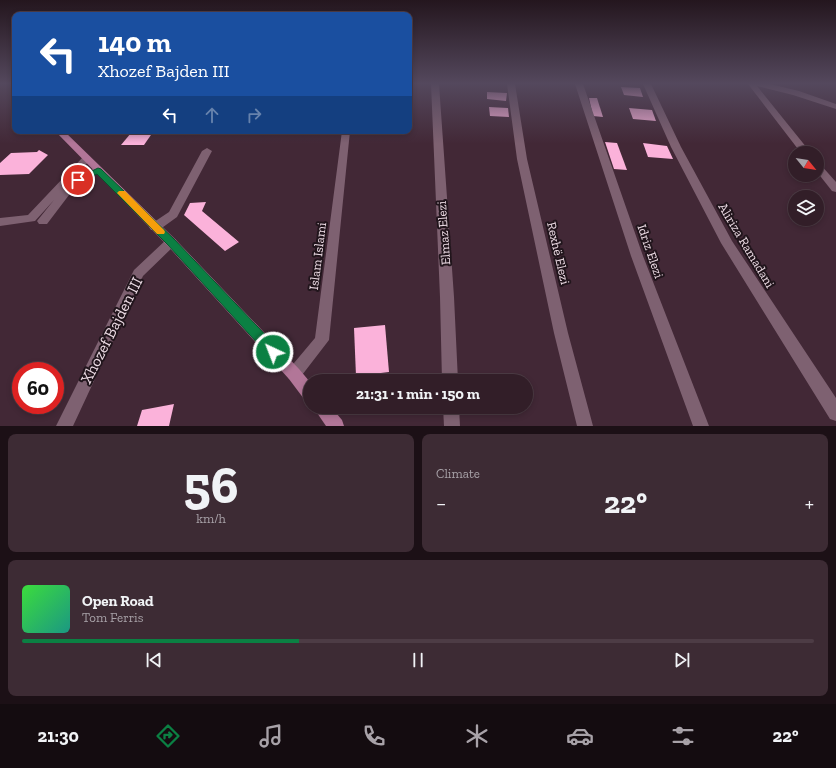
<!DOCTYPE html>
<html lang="en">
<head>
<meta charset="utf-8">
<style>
  :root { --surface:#321e28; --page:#3d2b34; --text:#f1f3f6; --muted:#a8a2a8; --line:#4d3c45; --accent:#0b8043 }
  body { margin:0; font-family:"Zilla Slab",serif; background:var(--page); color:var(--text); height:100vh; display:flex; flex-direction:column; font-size:15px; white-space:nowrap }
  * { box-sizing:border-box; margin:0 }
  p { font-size:13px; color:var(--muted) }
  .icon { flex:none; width:22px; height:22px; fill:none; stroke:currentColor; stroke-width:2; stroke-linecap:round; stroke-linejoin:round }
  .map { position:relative; height:426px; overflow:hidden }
  .sheet { display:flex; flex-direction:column; gap:8px; padding:8px; background:#1c1016; flex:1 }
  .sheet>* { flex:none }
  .top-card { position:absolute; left:12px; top:12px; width:400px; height:122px; border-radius:8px; box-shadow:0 2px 6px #0003,0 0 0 1px var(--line); background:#1a4fa0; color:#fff; overflow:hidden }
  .needle { width:26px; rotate:120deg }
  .controls { position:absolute; left:788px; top:146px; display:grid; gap:8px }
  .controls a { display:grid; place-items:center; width:36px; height:36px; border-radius:50%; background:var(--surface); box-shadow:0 2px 6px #0003,0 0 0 1px var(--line); font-size:20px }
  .speed { position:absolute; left:12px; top:362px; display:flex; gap:8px; font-size:20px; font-weight:700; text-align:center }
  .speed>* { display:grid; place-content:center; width:52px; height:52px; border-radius:50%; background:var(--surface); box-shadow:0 2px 6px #0003,0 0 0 1px var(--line); line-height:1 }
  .speed .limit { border:6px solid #d22; background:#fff; color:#111 }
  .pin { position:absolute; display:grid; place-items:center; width:34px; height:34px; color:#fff; margin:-17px; border:2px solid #fff; border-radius:50%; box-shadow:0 1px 4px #0007 }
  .me { position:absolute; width:44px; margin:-22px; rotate:317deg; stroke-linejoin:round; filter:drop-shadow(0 0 3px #0008) }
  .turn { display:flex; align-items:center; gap:14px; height:84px; padding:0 20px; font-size:18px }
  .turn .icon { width:52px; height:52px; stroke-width:2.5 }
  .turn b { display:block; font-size:28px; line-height:34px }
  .lanes { display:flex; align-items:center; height:38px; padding:0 20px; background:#0003; justify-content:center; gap:20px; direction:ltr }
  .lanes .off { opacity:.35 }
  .big { font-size:30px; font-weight:800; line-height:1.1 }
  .sheet .widget { flex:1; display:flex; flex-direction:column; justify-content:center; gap:6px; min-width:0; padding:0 14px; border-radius:8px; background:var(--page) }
  .sheet .dial { align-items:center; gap:0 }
  .dial b { font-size:52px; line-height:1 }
  .song { display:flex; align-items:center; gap:12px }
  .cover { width:48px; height:48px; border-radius:6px; background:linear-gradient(135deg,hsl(120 70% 55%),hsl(170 70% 35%)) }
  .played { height:4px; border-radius:2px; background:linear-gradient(90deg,var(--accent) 35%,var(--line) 35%) }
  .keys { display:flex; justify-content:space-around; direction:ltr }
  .heat { display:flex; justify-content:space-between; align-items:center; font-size:22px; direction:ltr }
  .sheet .tiles { flex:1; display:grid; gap:8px; grid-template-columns:1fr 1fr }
  .widget:last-child { grid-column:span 2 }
  .trip { position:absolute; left:303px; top:374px; width:230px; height:40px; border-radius:20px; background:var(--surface); box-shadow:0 2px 6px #0003,0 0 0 1px var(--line); font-weight:800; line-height:40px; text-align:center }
  .menu { display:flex; height:64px; justify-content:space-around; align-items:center; background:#140c10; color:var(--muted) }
  .menu .icon { width:28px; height:28px }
  .menu .selected { color:var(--accent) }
  .menu b { font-size:18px; color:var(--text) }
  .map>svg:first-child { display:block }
  .building { fill:#fbb2da }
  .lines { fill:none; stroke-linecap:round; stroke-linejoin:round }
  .minor { fill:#7e6171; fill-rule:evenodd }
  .tertiary { fill:#7e6171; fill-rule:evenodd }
  .primary { fill:#b27698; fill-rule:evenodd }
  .route { fill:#0b8043; stroke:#07532c }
  .slow { fill:#f59e0b }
  .labels { text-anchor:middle; stroke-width:4; stroke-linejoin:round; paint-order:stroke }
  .street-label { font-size:13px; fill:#eddce5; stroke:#21151c }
  .near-street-label { font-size:16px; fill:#eddce5; stroke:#21151c }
</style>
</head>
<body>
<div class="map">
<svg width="836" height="426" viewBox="0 0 836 426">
  <rect width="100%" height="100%" fill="#422836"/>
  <g class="building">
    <polygon points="621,87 640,88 643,97 624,95"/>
    <polygon points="487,92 507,93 506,101 487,99"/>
    <polygon points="589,98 597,98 603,117 593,116"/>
    <polygon points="489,107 508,108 509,117 490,116"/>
    <polygon points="629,108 652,110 656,121 633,119"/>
    <polygon points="153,132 144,145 121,145 131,133"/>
    <polygon points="605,142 617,143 627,170 614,169"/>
    <polygon points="643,143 667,146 673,159 648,157"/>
    <polygon points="39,150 48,155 29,174 0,175 0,163 11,153 37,152"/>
    <polygon points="206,202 202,211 239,242 225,251 184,215 190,203"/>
    <polygon points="385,325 389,372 356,376 354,328"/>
    <polygon points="174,404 169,426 137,426 142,410"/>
  </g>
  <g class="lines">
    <g class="minor">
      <polygon points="431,84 439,84 454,297 458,381 442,381 440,297"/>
      <polygon points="507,84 515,84 527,159 568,333 593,426 577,426 554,333 517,159"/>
      <polygon points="575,84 583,84 643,256 709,426 693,426 631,256"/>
      <polygon points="643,84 651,84 681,147 732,241 836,398 836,421 830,419 721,243 671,147"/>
      <polygon points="748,84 770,84 799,91 836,104 836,109 793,95 757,86 811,153 801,153"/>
      <polygon points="207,148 212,151 177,217 159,230 151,230 149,227 151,224 169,212 202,151"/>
      <polygon points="86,156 91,159 71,181 74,178 95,168 98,167 103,170 82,182 69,195 47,224 39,224 37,221 54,200 35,221 0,226 0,218 28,215 83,157"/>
      <polygon points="817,163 820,164 836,182 836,192 832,191 817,172"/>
      <polygon points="171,238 175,239 177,242 175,245 143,276 73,426 56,426 134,270 167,239"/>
      <polygon points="443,407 459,407 460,426 444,426"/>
    </g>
    <polygon class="tertiary" points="342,131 350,131 329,340 299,379 294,381 289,379 286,374 289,369 315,338"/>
    <g class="primary">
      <polygon points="55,131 64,131 175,239 299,369 310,382 310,402 304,399 289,379 167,245"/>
      <polygon points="313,407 331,407 342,420 344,426 326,426"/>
    </g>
  </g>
  <linearGradient id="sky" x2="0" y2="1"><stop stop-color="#24161e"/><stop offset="0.58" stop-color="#54485d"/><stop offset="1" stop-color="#54485d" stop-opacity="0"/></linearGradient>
  <rect width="836" height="144" fill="url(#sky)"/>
  <polygon class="route" points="98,168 101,169 174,239 278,348 279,352 278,356 273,357 269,356 167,244 97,174 78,183 74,180"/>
  <polygon class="slow" points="119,191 125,191 164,230 165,232 164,234 157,234 119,195 117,193"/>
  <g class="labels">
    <g class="street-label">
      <text transform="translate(443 233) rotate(-94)" y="5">Elmaz Elezi</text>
      <text transform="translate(747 245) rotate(59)" y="5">Aliriza Ramadani</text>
      <text transform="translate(651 251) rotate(71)" y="5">Idriz Elezi</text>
      <text transform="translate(559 253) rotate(77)" y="5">Rexhë Elezi</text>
      <text transform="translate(317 256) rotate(-83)" y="5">Islam Islami</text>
    </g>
    <g class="near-street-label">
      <text transform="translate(111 330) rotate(-63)" y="6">Xhozef Bajden III</text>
    </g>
  </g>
</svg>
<div class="controls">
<a><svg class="needle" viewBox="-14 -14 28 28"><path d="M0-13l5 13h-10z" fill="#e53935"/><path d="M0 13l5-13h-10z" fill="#a8a2a8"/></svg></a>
<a><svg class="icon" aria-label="layers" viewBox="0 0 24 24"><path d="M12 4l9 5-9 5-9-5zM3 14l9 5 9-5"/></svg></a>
</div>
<div class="speed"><div class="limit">60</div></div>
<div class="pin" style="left:78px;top:180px;background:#d93025"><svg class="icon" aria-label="arrive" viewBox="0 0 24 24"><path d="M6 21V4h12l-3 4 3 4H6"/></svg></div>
<svg class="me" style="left:273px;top:352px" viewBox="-20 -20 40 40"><circle r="17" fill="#0b8043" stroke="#fff" stroke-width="3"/><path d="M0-11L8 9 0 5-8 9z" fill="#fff"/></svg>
<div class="trip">21:31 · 1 min · 150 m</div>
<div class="top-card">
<div class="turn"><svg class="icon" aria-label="left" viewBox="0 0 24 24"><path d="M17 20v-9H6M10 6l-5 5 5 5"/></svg><div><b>140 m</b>Xhozef Bajden III</div></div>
<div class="lanes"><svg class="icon" aria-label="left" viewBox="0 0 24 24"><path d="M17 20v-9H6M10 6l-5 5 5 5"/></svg><svg class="icon off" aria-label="ahead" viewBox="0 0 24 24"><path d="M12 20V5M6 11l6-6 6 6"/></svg><svg class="icon off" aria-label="right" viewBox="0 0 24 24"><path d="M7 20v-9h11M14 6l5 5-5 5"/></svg></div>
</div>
</div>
<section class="sheet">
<div class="tiles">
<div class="widget dial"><b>56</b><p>km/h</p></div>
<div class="widget"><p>Climate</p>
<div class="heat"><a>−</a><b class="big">22°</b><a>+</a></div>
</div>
<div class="widget">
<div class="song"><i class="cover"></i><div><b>Open Road</b><p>Tom Ferris</p></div></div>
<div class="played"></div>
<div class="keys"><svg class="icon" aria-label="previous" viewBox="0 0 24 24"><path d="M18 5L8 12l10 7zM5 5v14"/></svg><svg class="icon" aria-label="pause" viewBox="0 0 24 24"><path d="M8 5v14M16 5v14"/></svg><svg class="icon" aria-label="next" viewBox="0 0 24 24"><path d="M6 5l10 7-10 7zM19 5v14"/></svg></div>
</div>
</div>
</section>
<nav class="menu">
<b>21:30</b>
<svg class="icon selected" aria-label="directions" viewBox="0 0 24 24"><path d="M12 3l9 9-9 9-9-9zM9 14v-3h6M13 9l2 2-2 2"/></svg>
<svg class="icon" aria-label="music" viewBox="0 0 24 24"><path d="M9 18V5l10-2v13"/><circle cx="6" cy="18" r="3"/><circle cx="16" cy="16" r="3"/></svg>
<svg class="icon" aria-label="phone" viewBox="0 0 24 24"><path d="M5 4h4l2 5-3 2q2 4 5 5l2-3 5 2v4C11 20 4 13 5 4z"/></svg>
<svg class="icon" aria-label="climate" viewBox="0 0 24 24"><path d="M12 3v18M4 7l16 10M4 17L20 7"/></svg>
<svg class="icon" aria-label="car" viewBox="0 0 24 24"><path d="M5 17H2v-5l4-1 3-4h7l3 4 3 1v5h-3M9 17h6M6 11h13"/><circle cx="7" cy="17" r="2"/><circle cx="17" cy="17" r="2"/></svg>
<svg class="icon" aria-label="filters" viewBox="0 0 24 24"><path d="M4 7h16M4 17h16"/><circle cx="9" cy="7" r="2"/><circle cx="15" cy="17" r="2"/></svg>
<b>22°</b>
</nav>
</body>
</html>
